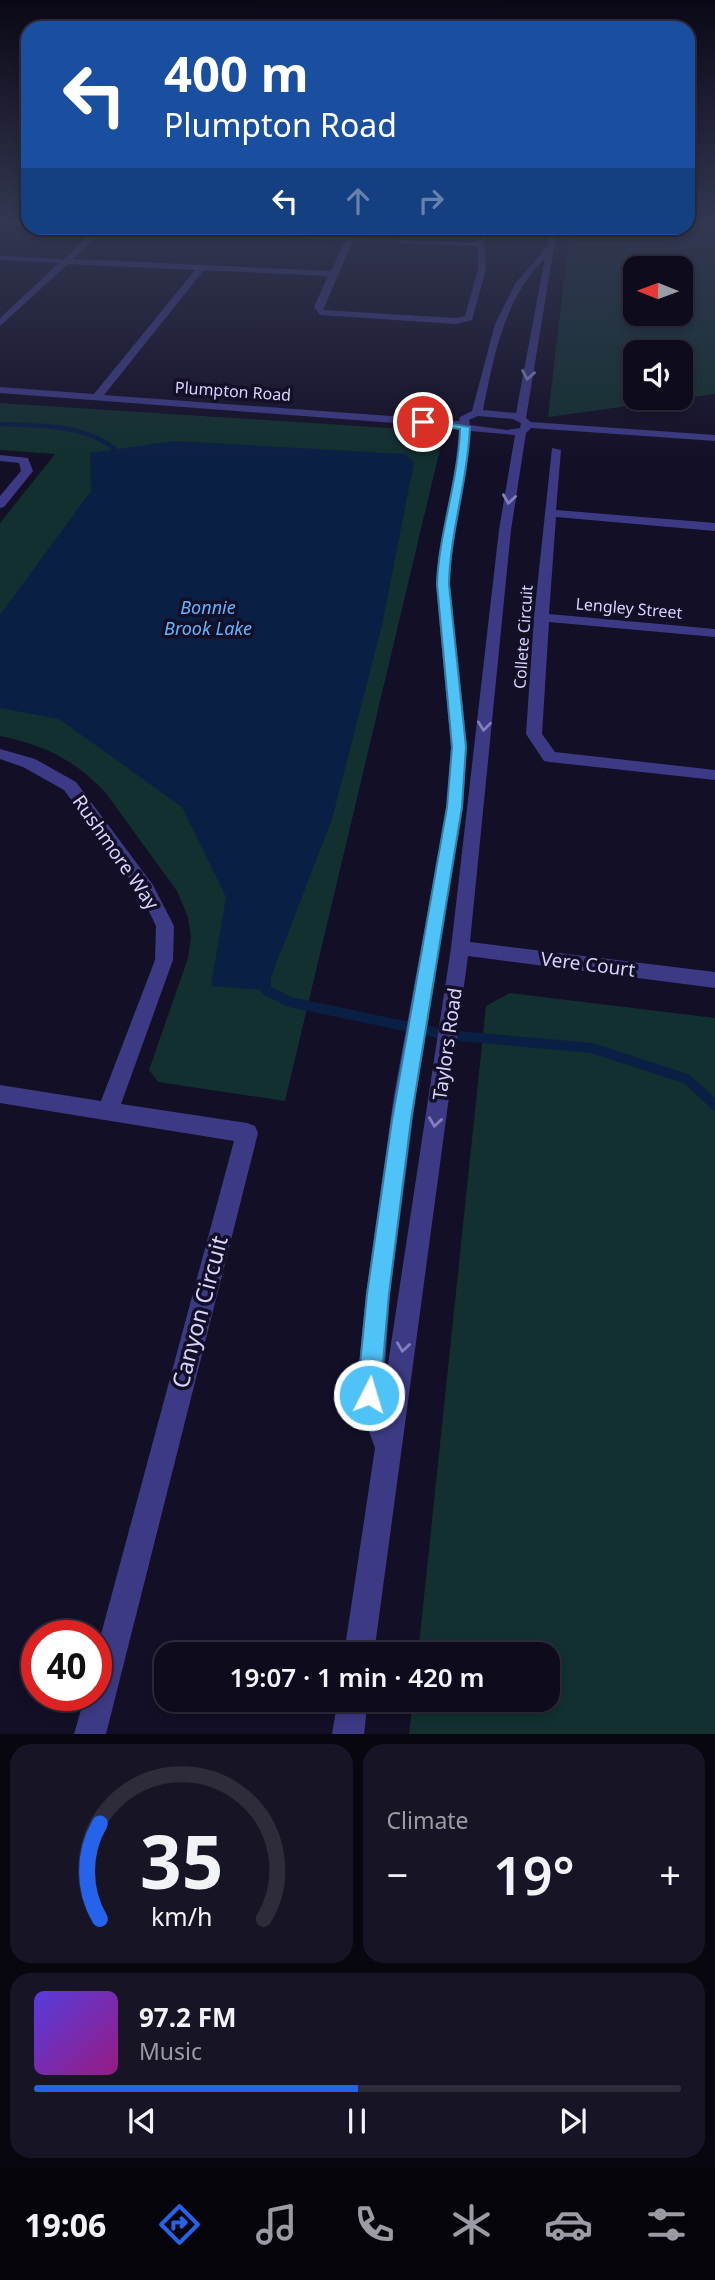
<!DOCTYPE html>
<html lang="en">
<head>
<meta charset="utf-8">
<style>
  :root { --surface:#0e0b1c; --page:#171425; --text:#f1f3f6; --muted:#9b9ba3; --line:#2e2b3b; --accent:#2563eb }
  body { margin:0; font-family:"Noto Sans",sans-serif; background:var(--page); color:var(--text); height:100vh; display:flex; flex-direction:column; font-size:26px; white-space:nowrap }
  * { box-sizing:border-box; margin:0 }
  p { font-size:23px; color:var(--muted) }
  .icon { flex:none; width:38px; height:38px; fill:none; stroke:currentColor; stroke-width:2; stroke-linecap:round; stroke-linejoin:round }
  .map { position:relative; height:1734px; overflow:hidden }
  .panel { display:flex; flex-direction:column; gap:10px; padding:10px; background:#08060f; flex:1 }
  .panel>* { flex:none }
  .hud { position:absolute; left:21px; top:21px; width:674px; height:214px; border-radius:21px; box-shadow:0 4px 10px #0003,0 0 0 2px var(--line); background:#1a4fa0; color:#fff; overflow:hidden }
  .needle { width:46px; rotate:271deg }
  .fabs { position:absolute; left:623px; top:256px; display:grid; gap:14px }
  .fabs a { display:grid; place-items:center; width:70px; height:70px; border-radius:14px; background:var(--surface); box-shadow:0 4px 10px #0003,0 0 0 2px var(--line); font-size:35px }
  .speed { position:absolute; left:21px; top:1620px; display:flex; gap:14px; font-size:35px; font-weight:700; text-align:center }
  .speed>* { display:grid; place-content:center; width:91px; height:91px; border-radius:50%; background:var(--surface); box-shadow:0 4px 10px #0003,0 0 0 2px var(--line); line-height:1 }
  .speed .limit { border:10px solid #d22; background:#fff; color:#111 }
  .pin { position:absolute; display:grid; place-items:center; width:60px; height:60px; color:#fff; margin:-30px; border:4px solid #fff; border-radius:50%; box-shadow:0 2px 7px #0007 }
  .me { position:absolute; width:77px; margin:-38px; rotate:5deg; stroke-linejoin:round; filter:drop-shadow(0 0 5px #0008) }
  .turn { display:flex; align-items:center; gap:24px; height:147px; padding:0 28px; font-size:32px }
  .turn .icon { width:91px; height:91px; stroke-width:2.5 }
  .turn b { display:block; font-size:49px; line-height:60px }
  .lanes { display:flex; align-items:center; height:66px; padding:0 28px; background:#0003; justify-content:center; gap:35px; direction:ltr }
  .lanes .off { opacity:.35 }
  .big { font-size:52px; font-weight:600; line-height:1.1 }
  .panel .tile { flex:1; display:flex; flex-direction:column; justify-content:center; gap:10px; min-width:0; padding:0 24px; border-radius:21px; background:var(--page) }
  .panel .dial { align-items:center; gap:0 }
  .dial svg { height:182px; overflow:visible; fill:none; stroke:var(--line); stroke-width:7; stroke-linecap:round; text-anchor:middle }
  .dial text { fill:var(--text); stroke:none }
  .song { display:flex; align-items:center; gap:21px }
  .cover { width:84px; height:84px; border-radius:10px; background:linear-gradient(135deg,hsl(250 70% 55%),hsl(310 70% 35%)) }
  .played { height:7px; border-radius:4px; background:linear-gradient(90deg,var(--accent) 50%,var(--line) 50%) }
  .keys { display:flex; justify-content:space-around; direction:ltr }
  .heat { display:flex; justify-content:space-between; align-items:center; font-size:38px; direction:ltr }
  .panel .tiles { flex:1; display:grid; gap:10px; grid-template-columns:1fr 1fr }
  .tile:last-child { grid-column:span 2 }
  .trip { position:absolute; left:154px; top:1642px; width:406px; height:70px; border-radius:21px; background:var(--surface); box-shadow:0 4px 10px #0003,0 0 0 2px var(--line); font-weight:600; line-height:70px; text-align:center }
  .tabs { display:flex; height:112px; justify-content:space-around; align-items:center; background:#06040b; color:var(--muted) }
  .tabs .icon { width:49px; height:49px }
  .tabs .current { color:var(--accent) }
  .tabs b { font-size:32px; color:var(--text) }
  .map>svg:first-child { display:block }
  .green { fill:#12302f; fill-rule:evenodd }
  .water { fill:#0a1f44 }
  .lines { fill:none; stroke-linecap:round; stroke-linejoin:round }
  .stream-far2 { stroke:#0a1f44; stroke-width:3.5 }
  .stream-far1 { stroke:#0a1f44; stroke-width:4.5 }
  .stream { stroke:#0a1f44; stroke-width:10 }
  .minor { fill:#3d3a85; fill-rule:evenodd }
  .oneway { stroke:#837fbc }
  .route { fill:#4fc3f7; stroke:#337fa1; stroke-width:2 }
  .labels { text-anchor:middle; stroke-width:7; stroke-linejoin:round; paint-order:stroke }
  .far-street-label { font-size:16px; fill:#d9d4ff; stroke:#130f26 }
  .far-water-label { font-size:18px; font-style:italic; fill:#62b6ff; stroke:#130f26 }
  .street-label { font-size:19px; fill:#d9d4ff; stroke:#130f26 }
  .near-street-label { font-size:23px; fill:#d9d4ff; stroke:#130f26 }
</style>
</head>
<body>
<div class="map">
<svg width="715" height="1734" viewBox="0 0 715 1734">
  <rect width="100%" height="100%" fill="#130f26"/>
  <g class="green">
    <path d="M 688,220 L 715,220 L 715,394 L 548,417 L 570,228 L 688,228 ZM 635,268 L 681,268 L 681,313 L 635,313 ZM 635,352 L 681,352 L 681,397 L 635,397 Z"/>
    <path d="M 0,403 L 421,430 L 441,445 L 285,1101 L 158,1082 L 149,1070 L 188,958 L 191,937 L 188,917 L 177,891 L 105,792 C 75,760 42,744 0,736 L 0,523 L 55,454 L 0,450 Z"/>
    <polygon points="510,993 715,1018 715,1734 409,1734 413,1699 548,1699 548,1654 418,1654 486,1006"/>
  </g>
  <polygon class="water" points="174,441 405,454 414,462 382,625 332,819 266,990 211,986 226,897 182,807 59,719 0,708 0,615 91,491 90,453"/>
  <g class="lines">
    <polyline class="stream-far2" points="694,220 715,226"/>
    <path class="stream-far1" d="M 0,424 C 40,425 97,424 123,458"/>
    <polyline class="stream" points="266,979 266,990 290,1002 448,1035 592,1048 687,1079 715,1105"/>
    <g class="minor">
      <polygon points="0,220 28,221 28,225 0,223"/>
      <path d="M 92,228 L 104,229 L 73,259 L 331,271 L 345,241 L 126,228 L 473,243 L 482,238 L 486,228 L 493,228 L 484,242 L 486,269 L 472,320 L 456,324 L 320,315 L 314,307 L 328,276 L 204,270 L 104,395 L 459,421 L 460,417 L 472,411 L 495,324 L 515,284 L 547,247 L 551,228 L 557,228 L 526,418 L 531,422 L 715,435 L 715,441 L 531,428 L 526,433 L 511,530 L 470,942 L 715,972 L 715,988 L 468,956 L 374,1654 L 344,1654 L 375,1448 L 356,1395 L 366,1294 L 394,1095 L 447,807 L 451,747 L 436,585 L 438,561 L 458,465 L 460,428 L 0,393 L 0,387 L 94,394 L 195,270 L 68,264 L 0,326 L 0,318 L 59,263 L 0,260 L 0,256 L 64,259 L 94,230 ZM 353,241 L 478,246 L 478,269 L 465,316 L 456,318 L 323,310 ZM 545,258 L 516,413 L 483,410 C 494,355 504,299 545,258 ZM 478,416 L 513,419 L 521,423 L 520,428 L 507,430 L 470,425 L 469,420 ZM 470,431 L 515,435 L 499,530 L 451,948 L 383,1397 L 390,1294 L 416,1095 L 463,807 L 467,747 L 450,585 C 451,533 469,483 470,431 Z"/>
      <polygon points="552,448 561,450 556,510 715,523 715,531 556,517 549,614 715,629 715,637 549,622 542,734 555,752 715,770 715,780 550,762 544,761 526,734 534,617"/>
      <polygon points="0,455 28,458 33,471 4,507 0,508 0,496 21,471 19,463 0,461"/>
      <polygon points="0,749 35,759 76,782 153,885 174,926 173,960 121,1104 247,1123 255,1126 258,1133 106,1734 74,1734 85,1696 96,1696 96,1653 234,1141 0,1103 0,1085 101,1101 155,960 156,926 140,893 64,790 23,767 0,759"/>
      <polygon points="338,1699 368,1699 364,1734 332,1734"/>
    </g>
  </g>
  <defs><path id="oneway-chevron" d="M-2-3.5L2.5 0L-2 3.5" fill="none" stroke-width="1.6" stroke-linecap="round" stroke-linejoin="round" transform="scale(1.75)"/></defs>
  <g class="oneway">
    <use href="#oneway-chevron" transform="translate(528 375) rotate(100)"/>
    <use href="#oneway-chevron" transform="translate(509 499) rotate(98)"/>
    <use href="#oneway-chevron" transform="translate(484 726) rotate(96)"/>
    <use href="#oneway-chevron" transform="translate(435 1122) rotate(98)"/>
    <use href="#oneway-chevron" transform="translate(403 1347) rotate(98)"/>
  </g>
  <linearGradient id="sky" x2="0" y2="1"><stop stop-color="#0a0815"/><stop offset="0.48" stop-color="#333752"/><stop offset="1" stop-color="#333752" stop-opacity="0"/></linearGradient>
  <rect width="715" height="463" fill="url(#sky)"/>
  <path class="route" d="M 423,419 L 470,427 C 468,481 450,531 449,584 L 466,747 L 462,807 L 411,1120 L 389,1294 L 380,1395 L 377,1404 L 369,1407 L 360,1404 L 357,1395 L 367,1294 L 392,1120 L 447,807 L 452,747 L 437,584 C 439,532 458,482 460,429 L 420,424 Z"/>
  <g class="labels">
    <g class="far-street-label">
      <text transform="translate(233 391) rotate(4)" y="6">Plumpton Road</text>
      <text transform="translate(629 608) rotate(5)" y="6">Lengley Street</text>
      <text transform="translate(523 637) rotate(-86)" y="6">Collete Circuit</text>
    </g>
    <g class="far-water-label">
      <text x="208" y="614">Bonnie<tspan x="208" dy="21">Brook Lake</tspan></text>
    </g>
    <g class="street-label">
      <text transform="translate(116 852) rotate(55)" y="7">Rushmore Way</text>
      <text transform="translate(588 964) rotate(7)" y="7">Vere Court</text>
      <text transform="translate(447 1044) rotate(-82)" y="7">Taylors Road</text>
    </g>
    <g class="near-street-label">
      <text transform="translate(200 1312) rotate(-75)" y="8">Canyon Circuit</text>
    </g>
  </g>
</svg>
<div class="fabs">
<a><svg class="needle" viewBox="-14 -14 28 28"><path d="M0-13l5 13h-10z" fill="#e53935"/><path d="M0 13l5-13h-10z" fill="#9b9ba3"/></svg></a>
<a><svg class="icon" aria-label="sound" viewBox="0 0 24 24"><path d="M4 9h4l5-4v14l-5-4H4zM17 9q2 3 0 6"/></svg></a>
</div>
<div class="speed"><div class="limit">40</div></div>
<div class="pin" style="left:423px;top:422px;background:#d93025"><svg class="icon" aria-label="arrive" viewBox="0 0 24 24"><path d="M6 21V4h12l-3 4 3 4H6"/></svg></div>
<svg class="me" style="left:369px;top:1395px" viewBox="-20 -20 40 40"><circle r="17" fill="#4fc3f7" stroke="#fff" stroke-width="3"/><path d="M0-11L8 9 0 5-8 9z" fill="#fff"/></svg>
<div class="trip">19:07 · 1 min · 420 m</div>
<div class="hud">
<div class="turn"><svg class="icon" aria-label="left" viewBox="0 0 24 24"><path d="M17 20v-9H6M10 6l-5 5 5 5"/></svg><div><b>400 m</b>Plumpton Road</div></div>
<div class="lanes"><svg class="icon" aria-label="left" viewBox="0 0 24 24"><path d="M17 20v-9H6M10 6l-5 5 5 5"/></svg><svg class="icon off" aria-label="ahead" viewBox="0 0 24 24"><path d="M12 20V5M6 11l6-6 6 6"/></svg><svg class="icon off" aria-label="right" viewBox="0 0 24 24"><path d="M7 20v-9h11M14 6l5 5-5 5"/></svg></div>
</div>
</div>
<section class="panel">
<div class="tiles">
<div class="tile dial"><svg viewBox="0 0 100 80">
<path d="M14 69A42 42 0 1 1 86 69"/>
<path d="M14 69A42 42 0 0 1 14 27" stroke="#2563eb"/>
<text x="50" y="56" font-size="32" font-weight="700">35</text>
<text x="50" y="72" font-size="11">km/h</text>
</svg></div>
<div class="tile"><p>Climate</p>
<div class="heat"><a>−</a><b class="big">19°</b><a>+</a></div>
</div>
<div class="tile">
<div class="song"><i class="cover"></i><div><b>97.2 FM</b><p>Music</p></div></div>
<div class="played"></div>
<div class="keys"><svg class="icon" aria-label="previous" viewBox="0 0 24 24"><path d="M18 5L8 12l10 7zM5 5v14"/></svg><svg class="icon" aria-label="pause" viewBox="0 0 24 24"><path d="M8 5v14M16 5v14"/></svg><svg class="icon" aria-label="next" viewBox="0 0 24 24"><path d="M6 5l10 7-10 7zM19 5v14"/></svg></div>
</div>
</div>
</section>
<nav class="tabs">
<b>19:06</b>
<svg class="icon current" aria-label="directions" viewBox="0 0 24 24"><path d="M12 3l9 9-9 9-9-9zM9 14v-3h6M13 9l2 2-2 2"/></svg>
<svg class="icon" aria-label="music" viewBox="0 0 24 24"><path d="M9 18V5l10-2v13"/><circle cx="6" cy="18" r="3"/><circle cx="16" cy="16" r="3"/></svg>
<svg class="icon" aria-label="phone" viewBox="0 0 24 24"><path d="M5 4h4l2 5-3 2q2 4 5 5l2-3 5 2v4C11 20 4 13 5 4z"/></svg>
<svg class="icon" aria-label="climate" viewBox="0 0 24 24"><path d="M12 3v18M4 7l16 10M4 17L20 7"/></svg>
<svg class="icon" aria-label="car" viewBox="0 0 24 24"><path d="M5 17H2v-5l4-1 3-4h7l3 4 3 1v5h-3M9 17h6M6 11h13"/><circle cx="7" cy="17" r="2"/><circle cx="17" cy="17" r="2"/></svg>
<svg class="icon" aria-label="filters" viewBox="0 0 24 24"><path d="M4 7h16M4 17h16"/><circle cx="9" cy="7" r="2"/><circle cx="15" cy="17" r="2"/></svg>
</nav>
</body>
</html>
